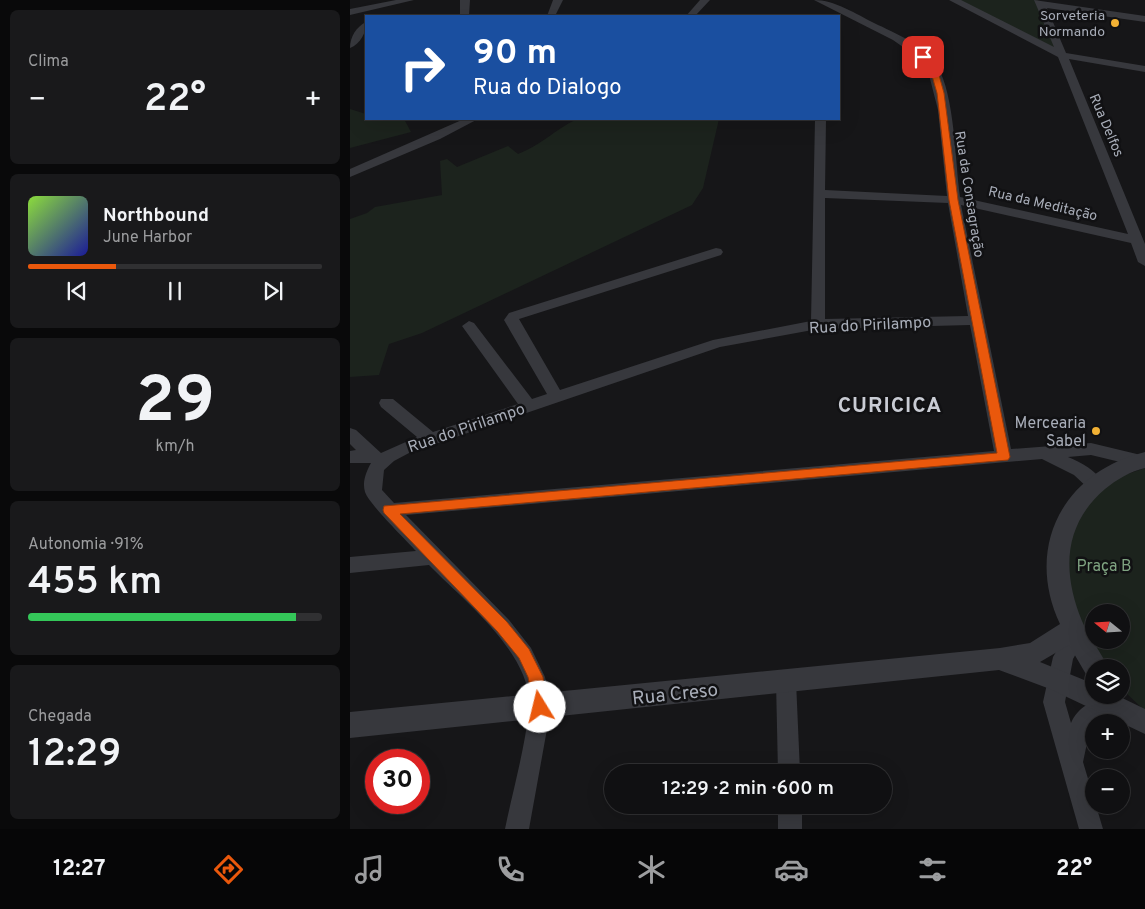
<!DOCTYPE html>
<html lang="pt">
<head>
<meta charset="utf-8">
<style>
  :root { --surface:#101012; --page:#19191b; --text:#f1f3f6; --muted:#9c9d9f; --line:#303032; --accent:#ea580c }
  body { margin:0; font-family:Overpass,sans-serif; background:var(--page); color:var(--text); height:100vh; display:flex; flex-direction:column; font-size:19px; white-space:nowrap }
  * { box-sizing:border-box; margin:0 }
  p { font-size:16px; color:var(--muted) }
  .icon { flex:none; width:28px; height:28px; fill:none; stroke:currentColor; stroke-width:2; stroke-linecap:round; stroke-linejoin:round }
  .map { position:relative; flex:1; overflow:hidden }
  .drawer { display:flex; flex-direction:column; gap:10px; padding:10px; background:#09090a; width:350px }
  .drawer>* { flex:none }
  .hud { position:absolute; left:15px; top:15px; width:475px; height:105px; border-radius:0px; box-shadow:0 5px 20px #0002,0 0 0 1px var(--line); background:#1a4fa0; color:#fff; overflow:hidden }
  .needle { width:32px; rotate:288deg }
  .fabs { position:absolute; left:735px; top:604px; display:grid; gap:10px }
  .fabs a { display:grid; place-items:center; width:45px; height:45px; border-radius:50%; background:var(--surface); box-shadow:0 5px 20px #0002,0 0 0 1px var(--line); font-size:25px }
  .speed { position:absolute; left:15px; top:749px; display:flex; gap:10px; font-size:25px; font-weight:700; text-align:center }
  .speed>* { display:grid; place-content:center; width:65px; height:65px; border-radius:50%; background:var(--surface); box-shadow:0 5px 20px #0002,0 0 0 1px var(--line); line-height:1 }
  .speed .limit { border:8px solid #d22; background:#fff; color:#111 }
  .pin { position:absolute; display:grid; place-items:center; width:42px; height:42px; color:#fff; margin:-21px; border-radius:10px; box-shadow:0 2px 8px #0006 }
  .me { position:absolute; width:55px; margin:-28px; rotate:351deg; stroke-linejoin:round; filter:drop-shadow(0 0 4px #0008) }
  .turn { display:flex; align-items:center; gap:18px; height:105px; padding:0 25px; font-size:22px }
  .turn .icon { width:65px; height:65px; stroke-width:2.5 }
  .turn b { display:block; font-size:35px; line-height:42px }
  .big { font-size:38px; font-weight:600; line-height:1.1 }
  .drawer .tile { flex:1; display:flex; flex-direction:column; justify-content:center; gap:8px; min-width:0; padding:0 18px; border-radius:8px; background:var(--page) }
  .drawer .dial { align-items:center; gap:0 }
  .dial b { font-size:65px; line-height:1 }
  .song { display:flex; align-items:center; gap:15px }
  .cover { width:60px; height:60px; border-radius:8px; background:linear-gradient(135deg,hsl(90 70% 55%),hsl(240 70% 35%)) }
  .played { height:5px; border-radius:2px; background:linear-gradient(90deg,var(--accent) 30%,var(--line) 30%) }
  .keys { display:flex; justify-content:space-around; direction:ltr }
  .heat { display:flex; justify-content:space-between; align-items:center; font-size:28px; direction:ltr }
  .charge { height:8px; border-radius:4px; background:linear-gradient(90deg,#34c759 91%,var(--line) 0) }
  .trip { position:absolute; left:254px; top:764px; width:288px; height:50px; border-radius:25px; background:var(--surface); box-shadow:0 5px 20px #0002,0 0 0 1px var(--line); font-weight:600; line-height:50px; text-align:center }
  .dock { display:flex; height:80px; justify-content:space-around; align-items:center; background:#060607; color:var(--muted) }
  .dock .icon { width:35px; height:35px }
  .dock .active { color:var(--accent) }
  .dock b { font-size:22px; color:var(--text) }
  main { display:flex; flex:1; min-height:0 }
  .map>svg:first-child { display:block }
  .green { fill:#1c231d; fill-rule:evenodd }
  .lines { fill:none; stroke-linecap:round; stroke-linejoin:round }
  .minor { fill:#37383d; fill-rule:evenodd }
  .tertiary { fill:#37383d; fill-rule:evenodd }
  .route { fill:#ea580c; stroke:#983908 }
  .poi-dot { fill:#f2b134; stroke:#111113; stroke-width:2 }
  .labels { text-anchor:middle; stroke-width:5; stroke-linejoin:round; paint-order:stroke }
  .far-poi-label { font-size:14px; fill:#a8adb8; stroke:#111113; text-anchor:end }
  .far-street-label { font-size:14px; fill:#a8adb8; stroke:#111113 }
  .street-label { font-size:16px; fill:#a8adb8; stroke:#111113 }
  .poi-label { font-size:16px; fill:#a8adb8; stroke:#111113; text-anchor:end }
  .park-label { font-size:16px; fill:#7fa381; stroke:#111113 }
  .near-street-label { font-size:19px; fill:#a8adb8; stroke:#111113 }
  .district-label { font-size:21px; font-weight:bold; letter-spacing:1px; fill:#c9ccd4; stroke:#111113 }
</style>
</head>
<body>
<main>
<section class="drawer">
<div class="tile"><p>Clima</p>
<div class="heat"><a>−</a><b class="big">22°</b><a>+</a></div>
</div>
<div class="tile">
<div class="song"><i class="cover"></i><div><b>Northbound</b><p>June Harbor</p></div></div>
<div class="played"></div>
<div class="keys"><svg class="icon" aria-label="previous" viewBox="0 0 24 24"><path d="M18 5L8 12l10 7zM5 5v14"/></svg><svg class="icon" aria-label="pause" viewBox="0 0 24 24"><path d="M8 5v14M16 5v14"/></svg><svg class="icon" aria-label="next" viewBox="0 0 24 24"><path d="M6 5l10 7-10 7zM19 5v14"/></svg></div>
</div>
<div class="tile dial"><b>29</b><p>km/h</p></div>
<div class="tile"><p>Autonomia · 91%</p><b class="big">455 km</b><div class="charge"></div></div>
<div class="tile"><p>Chegada</p><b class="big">12:29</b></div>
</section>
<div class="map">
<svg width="795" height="829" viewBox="0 0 795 829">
  <rect width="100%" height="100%" fill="#161618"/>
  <g class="green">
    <polygon points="602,0 688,0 712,55"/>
    <polygon points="0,109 16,114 16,119 54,119 61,132 0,148"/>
    <path d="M 227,119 L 369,119 L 353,188 L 342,205 L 72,333 L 39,344 L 29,375 L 0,377 L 0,219 L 17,213 L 25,207 L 92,195 L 90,161 L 97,159 L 107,167 L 158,146 L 168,154 C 190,146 206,129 227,119 Z"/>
    <path d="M 795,468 L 795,711 L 771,688 L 771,668 L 752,667 L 716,598 L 716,536 L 747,491 L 772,476 ZM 744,612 L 771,612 L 771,640 L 744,640 Z"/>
  </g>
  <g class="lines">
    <g class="minor">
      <polygon points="46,0 64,0 0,15 0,9"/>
      <polygon points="110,0 120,0 119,16 110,16"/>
      <polygon points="203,0 213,0 205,16 197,16"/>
      <polygon points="350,0 360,0 345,16 336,16"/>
      <path d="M 464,0 C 485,0 506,14 524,23 C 545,33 574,45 587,66 C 605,95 605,162 610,197 L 778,234 L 708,57 L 599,0 L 611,0 L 704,47 L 684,0 L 795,16 L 795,22 L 697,8 L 716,53 L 795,66 L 795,72 L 719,59 L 795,244 L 795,266 L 788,262 L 781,243 L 611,205 L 661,449 L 741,443 L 795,456 L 795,466 L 791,467 L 741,455 L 718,457 C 732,463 746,470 754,484 L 751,489 L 745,491 L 739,489 L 724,475 L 692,459 L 56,515 L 159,620 L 181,648 L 195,677 L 201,707 L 179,829 L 155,829 C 163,790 175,748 179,709 C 184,655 113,600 79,565 L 0,573 L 0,557 L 66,551 C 56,540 19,504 15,492 C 12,482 16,472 21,463 L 0,463 L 0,451 L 6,450 L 0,444 L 0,428 L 6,430 L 31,453 L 67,437 L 31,407 L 29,403 L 31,399 L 43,399 L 83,432 L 168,404 L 112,326 L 119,321 L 124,323 L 182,399 L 197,394 L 154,320 L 159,313 L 366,248 L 371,249 L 373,252 L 371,255 L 169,319 L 210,390 L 363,340 L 461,321 L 465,119 L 476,119 L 475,190 L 597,196 L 588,110 L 577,67 L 570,59 L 543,40 ZM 475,198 L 598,203 L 618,316 L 475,319 ZM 620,325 L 644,451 L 44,503 L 32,490 L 34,470 L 44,461 L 59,453 L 370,347 L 468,329 Z"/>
      <path d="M 16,22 C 17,32 10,44 0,48 C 0,37 6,27 16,22 Z"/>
      <polygon points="114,119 128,119 90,139 0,177 0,169"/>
      <path d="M 726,627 L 733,630 L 736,636 L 723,659 L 715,702 L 721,723 C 730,702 754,694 775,702 L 778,709 L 775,716 L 744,722 L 740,729 L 733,762 L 753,829 L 729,829 L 693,702 L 703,657 L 719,630 Z"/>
      <polygon points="436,672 443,674 446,681 450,772 428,772 426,681 429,674"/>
      <rect x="428" y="805" width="24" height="24"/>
    </g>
    <path class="tertiary" d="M 795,452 L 795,468 C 781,471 766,480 755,489 C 713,525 712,572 732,621 C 739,638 751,651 758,668 L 744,668 L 744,679 L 737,676 L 719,645 L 690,662 L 744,684 L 744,695 L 766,695 L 795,709 L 795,734 L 700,689 L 649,670 L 0,738 L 0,712 L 650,648 L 680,643 L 710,624 C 674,547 713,472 795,452 Z"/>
  </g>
  <polygon class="route" points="571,56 576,56 587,68 594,93 608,200 660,457 658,460 50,514 157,622 179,649 193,677 197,707 195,712 190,714 185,712 178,677 169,658 147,631 34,513 33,510 34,506 647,453 599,200 587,93 580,69"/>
  <g class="poi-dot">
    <circle cx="765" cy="23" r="5"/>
    <circle cx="746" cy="431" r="5"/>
  </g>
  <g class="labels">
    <g class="far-poi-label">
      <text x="755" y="20">Sorveteria<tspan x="755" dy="16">Normando</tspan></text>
    </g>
    <g class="far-street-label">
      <text transform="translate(757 125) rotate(67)" y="5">Rua Delfos</text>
      <text transform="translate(620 194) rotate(81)" y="5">Rua da Consagração</text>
      <text transform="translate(693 203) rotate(13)" y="5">Rua da Meditação</text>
    </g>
    <g class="street-label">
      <text transform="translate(520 324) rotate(-3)" y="6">Rua do Pirilampo</text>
      <text transform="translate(116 427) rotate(-19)" y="6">Rua do Pirilampo</text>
    </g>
    <g class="poi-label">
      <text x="736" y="428">Mercearia<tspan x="736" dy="18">Sabel</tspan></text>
    </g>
    <g class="park-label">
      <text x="754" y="571">Praça B</text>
    </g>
    <g class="near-street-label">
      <text transform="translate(325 693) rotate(-6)" y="7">Rua Creso</text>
    </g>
    <g class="district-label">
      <text x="540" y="412">CURICICA</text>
    </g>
  </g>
</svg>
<div class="fabs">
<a><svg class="needle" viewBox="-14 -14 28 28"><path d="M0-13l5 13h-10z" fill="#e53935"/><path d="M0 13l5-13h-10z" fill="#9c9d9f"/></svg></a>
<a><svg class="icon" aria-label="layers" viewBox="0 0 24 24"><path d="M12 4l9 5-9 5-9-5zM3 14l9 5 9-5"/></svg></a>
<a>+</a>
<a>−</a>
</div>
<div class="speed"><div class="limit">30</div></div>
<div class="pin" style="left:573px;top:57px;background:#d93025"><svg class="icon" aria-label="arrive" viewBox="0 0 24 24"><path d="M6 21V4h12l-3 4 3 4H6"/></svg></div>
<svg class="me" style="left:190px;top:707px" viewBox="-20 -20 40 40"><circle r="19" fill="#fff"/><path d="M0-13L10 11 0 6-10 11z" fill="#ea580c"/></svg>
<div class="trip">12:29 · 2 min · 600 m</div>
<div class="hud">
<div class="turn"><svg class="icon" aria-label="right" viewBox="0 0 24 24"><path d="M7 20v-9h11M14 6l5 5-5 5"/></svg><div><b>90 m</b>Rua do Dialogo</div></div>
</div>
</div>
</main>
<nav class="dock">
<b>12:27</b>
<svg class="icon active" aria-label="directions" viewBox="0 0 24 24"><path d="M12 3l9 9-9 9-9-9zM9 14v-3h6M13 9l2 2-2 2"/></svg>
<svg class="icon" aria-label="music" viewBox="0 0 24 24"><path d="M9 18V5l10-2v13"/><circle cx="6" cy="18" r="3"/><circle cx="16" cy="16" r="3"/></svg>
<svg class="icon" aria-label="phone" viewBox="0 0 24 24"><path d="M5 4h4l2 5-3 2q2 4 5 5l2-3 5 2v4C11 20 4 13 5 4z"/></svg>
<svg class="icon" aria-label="climate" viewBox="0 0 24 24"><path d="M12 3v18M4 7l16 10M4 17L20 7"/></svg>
<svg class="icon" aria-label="car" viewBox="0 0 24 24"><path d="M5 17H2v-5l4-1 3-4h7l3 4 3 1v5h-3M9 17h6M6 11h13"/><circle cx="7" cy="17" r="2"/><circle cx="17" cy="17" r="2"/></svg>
<svg class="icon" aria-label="filters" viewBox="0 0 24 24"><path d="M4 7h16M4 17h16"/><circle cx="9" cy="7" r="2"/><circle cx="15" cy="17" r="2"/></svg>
<b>22°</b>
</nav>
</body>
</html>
